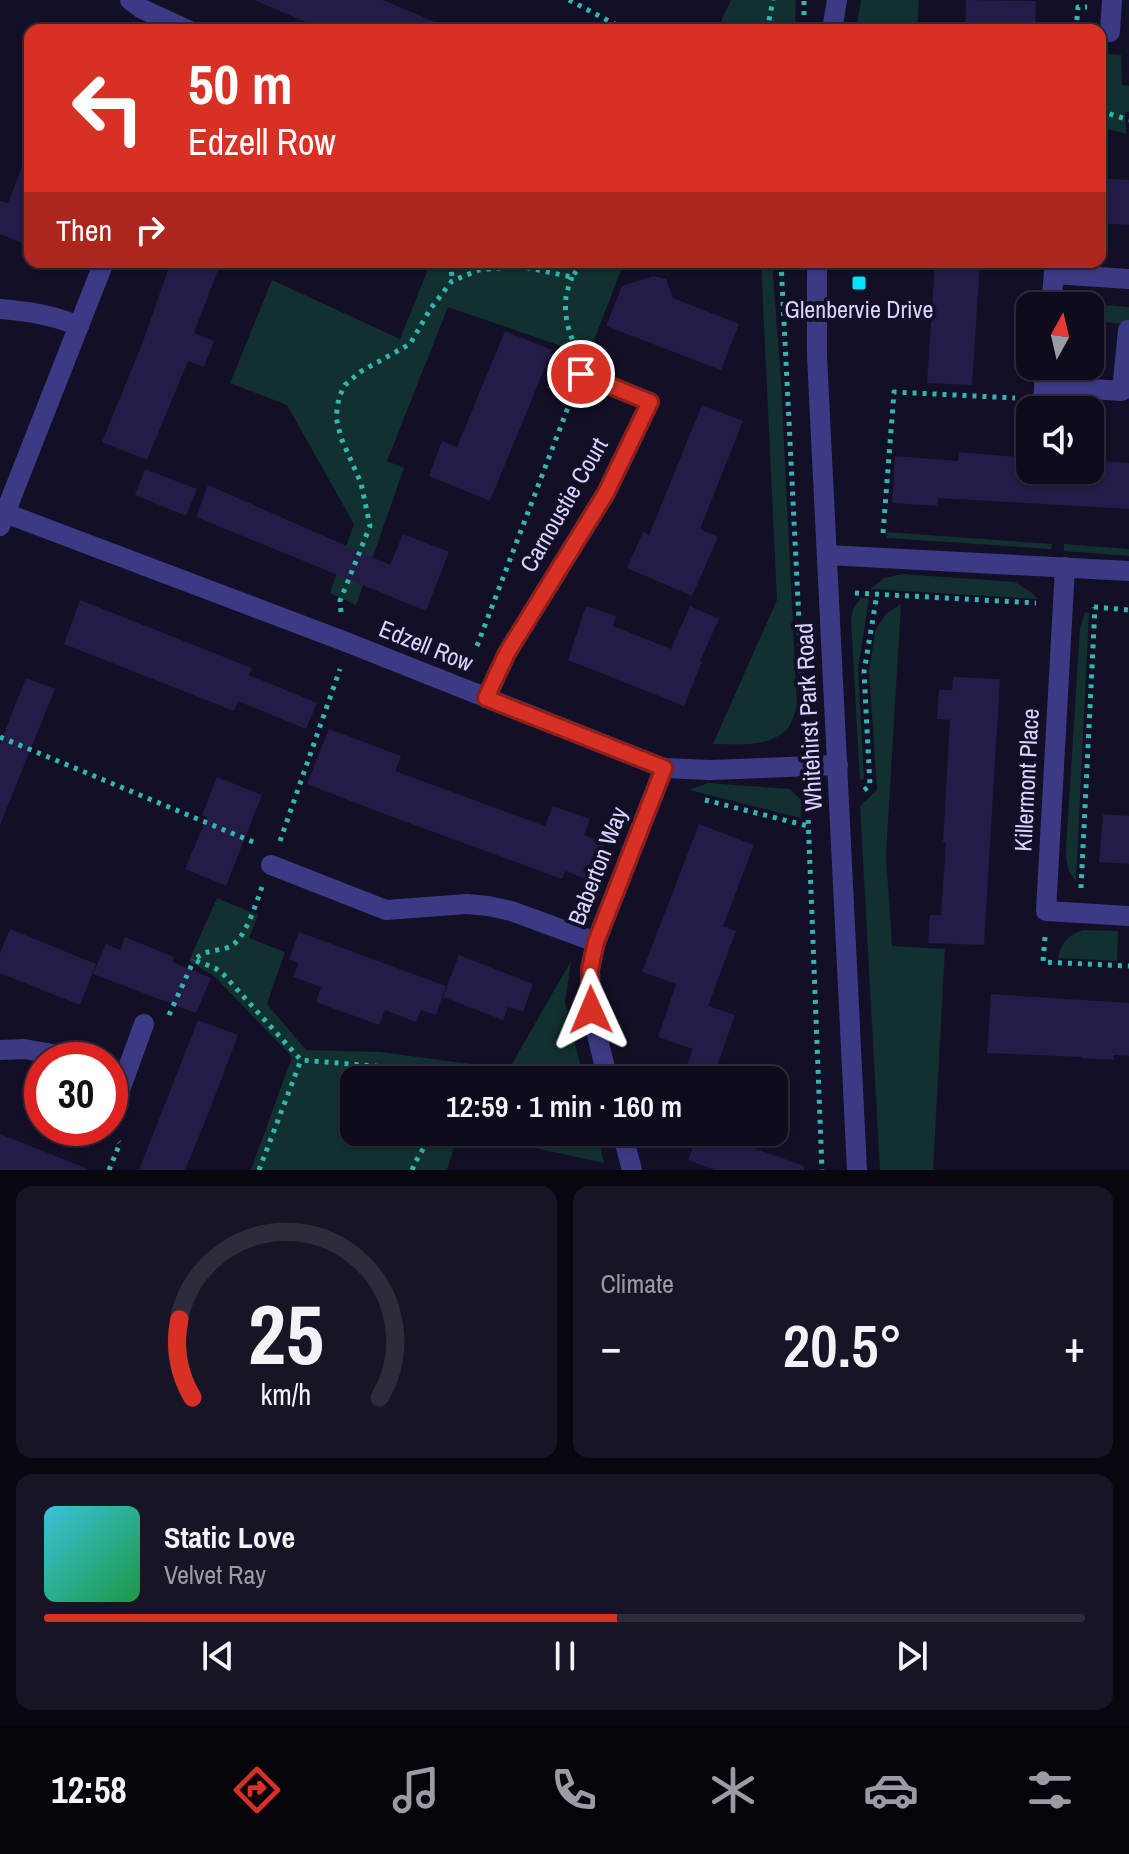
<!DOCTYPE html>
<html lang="en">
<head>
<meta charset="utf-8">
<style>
  :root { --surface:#0e0b1c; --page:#171425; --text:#f1f3f6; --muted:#9b9ba3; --line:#2e2b3b; --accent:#d93025 }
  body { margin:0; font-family:"Archivo Narrow",sans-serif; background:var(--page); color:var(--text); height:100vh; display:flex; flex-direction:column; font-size:30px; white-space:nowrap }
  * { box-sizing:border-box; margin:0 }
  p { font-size:26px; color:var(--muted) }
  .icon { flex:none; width:44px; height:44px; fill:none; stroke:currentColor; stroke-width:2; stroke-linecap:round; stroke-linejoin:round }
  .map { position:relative; height:1170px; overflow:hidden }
  .panel { display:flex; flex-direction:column; gap:16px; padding:16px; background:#08060f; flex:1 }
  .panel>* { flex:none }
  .hud { position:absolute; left:24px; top:24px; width:1082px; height:244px; border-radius:16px; box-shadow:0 2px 6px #0004,0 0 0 2px var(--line); background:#d93025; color:#fff; overflow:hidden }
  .needle { width:52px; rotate:8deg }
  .controls { position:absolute; left:1016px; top:292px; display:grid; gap:16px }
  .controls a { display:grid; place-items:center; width:88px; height:88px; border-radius:16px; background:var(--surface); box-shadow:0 2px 6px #0004,0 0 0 2px var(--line); font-size:40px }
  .speed { position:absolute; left:24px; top:1042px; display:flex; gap:16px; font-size:40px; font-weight:700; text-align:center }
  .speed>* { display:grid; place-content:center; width:104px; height:104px; border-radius:50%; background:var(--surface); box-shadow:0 2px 6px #0004,0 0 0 2px var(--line); line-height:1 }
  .speed .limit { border:12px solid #d22; background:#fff; color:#111 }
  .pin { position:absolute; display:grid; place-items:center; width:68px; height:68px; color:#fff; margin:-34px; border:4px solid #fff; border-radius:50%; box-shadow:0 2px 8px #0007 }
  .me { position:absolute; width:88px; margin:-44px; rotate:359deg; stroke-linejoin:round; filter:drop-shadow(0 0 6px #0008) }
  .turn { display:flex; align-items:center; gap:28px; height:168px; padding:0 32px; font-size:36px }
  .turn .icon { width:104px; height:104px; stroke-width:2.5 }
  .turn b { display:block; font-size:56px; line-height:68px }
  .then { display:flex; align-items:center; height:76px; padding:0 32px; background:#0003; gap:16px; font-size:30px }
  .big { font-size:60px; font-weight:600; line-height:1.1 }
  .panel .widget { flex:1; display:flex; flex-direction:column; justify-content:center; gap:12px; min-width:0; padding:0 28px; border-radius:16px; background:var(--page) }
  .panel .dial { align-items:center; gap:0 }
  .dial svg { height:208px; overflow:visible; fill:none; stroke:var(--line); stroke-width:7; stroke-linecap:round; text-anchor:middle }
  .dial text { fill:var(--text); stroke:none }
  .song { display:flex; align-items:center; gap:24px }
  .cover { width:96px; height:96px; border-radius:12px; background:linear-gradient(135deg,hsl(190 70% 55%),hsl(140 70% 35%)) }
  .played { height:8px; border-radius:4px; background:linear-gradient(90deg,var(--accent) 55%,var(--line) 55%) }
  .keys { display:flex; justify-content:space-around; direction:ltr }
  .heat { display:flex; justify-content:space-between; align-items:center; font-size:44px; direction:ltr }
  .panel .tiles { flex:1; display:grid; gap:16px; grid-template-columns:1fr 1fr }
  .widget:last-child { grid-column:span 2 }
  .trip { position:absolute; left:340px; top:1066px; width:448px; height:80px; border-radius:16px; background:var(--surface); box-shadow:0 2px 6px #0004,0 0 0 2px var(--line); font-weight:600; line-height:80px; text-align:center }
  .tabs { display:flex; height:128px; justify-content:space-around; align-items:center; background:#06040b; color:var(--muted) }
  .tabs .icon { width:56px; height:56px }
  .tabs .on { color:var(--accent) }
  .tabs b { font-size:36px; color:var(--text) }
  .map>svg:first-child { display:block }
  .green { fill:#12302f }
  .building { fill:#241b47 }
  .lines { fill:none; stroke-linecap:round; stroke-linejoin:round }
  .path { stroke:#2fb8b0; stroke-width:5; stroke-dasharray:4 6; stroke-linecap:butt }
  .minor { stroke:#3d3a85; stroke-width:20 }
  .route-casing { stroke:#8d1f18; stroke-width:20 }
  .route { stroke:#d93025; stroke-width:14 }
  .poi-dot { fill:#00e5ff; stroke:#130f26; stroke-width:3 }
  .labels { text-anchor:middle; stroke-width:8; stroke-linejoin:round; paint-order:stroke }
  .poi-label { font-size:24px; fill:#d9d4ff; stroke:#130f26 }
  .street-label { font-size:24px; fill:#d9d4ff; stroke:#130f26 }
</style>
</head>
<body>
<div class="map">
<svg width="1129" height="1170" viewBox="0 0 1129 1170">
  <rect width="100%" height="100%" fill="#130f26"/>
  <g class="green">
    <polygon points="731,0 796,0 795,30 717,30"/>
    <polygon points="861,0 919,0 917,30 856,30"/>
    <polygon points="1100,53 1121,55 1122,85 1129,86 1129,112 1125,112 1126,134 1100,127"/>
    <polygon points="431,262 624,262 590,351 567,348 448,307 387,461 404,468 356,605 330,593 354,524 287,405 230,383 272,280 400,339"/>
    <path d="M 761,262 L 772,262 L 781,380 L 797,708 C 794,714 792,722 789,727 C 772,748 738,744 713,744 L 777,600 Z"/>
    <polygon points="1095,304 1129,307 1129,324 1090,321 1090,306 1088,306"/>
    <polygon points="887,532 1052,544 1051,549 887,538"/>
    <polygon points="1064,544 1129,549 1129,556 1064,551"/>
    <polygon points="902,574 1015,582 1032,593 1038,599 870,589 884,578"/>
    <polygon points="861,598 869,598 858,669 864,779 860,780 851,619 853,609"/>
    <polygon points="901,604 886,855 892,946 945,949 933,1170 880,1170 860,806 877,790 869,670 876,628 887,613"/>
    <path d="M 1085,612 L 1089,613 L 1076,881 C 1067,873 1066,861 1066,849 L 1080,628 Z"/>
    <polygon points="708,783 790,789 801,800 801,818 689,790"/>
    <polygon points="217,898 258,915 249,938 285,952 267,1004 306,1050 380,1052 509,1069 571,961 565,1002 584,1080 354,1080 354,1132 459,1132 447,1170 251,1170 292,1057 214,976 189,961"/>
    <path d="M 1083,930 L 1118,931 L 1117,961 L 1058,958 C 1062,942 1068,935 1083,930 Z"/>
    <polygon points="463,1132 597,1132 604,1163"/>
  </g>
  <g class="building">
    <polygon points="254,0 383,0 454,30 325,30"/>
    <polygon points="966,0 1036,1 1035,30 965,30"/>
    <polygon points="28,151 30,151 30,246 0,234 0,201 8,203"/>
    <polygon points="1100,178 1129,180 1129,225 1100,223"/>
    <polygon points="171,262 221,262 194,333 214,341 204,367 188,361 147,460 102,442 142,344"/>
    <polygon points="935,262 980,262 972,385 927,383"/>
    <polygon points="653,276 666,279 673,298 739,324 721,370 606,326 622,286"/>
    <polygon points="505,331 552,350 490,501 429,476 442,441 457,447"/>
    <polygon points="702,405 743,421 700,529 718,537 692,596 627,568 643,532 649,535"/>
    <polygon points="959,452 1030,458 1029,470 1090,470 1090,460 1129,463 1129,509 938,498 937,506 892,503 895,456 958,461"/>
    <polygon points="145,469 197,489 186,516 135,495"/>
    <polygon points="208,485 390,565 403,534 449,552 426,611 196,517"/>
    <polygon points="80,600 252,668 249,675 317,703 306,729 238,701 234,711 64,644"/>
    <polygon points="586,606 616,616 613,626 671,649 690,606 719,619 700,661 702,662 684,706 568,660"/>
    <polygon points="953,677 1000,679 984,945 928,943 930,915 941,915 946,842 943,842 950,720 937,719 939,690 952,690"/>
    <polygon points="26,678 55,689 0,825 0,744"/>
    <polygon points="329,729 401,756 395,771 545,826 553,806 590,819 584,835 605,843 591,881 565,871 562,879 379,812 307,784"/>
    <polygon points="217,777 262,795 226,886 185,869 207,817 202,815"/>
    <polygon points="1103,814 1129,816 1129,864 1099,862"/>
    <polygon points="699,824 754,845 723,926 736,931 708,1006 735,1015 712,1080 681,1080 693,1049 658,1037 676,984 642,972"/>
    <polygon points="10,929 96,964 80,1005 0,973 0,953"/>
    <polygon points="299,932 446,986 436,1015 421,1010 416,1022 385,1010 379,1025 316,1002 321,987 293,977 299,963 289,959"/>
    <polygon points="125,937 174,957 172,962 211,978 196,1013 93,974 106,944 120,950"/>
    <polygon points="459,955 533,984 523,1012 508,1007 503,1020 443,997"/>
    <polygon points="991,994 1129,1003 1129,1056 1114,1055 1114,1060 1082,1058 1082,1057 987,1053"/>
    <polygon points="198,1020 238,1035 209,1112 185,1170 139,1170"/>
    <polygon points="699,1132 732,1132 729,1139 804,1166 804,1170 715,1170 688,1160"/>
    <polygon points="0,1134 88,1169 87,1170 0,1170"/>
  </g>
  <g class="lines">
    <g class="path">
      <polyline points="569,0 626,30"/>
      <polyline points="804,15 804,0"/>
      <polyline points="767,30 773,0"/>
      <polyline points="1076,30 1078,7 1087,7"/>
      <polyline points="1100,111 1129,120"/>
      <polyline points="451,262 452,281"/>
      <polyline points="781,262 805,740"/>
      <path d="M 572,277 C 570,283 567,290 566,297 C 564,313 568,336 578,349"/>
      <polyline points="883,533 894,392 1015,398"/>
      <polyline points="855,593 1036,603"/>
      <polyline points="1094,607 1129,610"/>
      <polyline points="341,612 340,601 370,526 361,483 341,438 336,417 339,397 345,385 360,372 410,344 431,308 452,281 479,270 519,266 572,277 583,262"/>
      <polyline points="477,646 572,397"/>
      <polyline points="0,737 258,844"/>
      <polyline points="807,790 822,1170"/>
      <polyline points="864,790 870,786 864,672 877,594"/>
      <polyline points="705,800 808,826"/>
      <polyline points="280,841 340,669"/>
      <path d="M 262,887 C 256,903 245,941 229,947 C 215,952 206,949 194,960 L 215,968 L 224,975 L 301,1060 L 459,1073 L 509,1080"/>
      <polyline points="1081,888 1095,607"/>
      <polyline points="1045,937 1043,962 1129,966"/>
      <polyline points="169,1015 194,960"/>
      <polyline points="109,1170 120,1143 119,1142"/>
      <polyline points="259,1170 301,1060"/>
      <polyline points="412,1170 416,1161 433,1132"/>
    </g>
    <g class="minor">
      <polyline points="130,0 142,9 188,30"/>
      <polyline points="832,30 837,0"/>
      <polyline points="1110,32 1112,0"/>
      <polyline points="817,262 817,356 857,1170"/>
      <polyline points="1054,274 1129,279"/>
      <polyline points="1051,306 1055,262"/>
      <path d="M 0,309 C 28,311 53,315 79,326"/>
      <polyline points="1044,386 1122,391 1128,330"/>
      <polyline points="1043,399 1046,366"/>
      <polyline points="5,513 341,640 664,768 710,770 838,765"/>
      <polyline points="0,526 104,262"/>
      <polyline points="827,555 1129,571"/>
      <polyline points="1065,567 1046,911 1129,916"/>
      <polyline points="486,698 507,653 606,493 650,402 581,374"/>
      <polyline points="271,865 386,910 467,904 488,906 511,911 596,942"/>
      <polyline points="0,1050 24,1049 87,1060"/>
      <polyline points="608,1080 591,1010 590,969 596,942 664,768"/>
      <polyline points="110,1117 144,1024"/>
      <polyline points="622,1132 632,1170"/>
    </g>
  </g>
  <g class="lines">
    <g class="route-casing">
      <polyline id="route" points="581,374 650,402 606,493 507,653 486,698 664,768 596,942 590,969 591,1010"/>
    </g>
    <use href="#route" class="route"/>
  </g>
  <rect class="poi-dot" x="851" y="275" width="16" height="16" rx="4"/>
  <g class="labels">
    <g class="poi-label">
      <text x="859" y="318">Glenbervie Drive</text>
    </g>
    <g class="street-label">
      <text transform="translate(564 505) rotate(-60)" y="8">Carnoustie Court</text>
      <text transform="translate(426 646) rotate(22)" y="8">Edzell Row</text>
      <text transform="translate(809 717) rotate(-93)" y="8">Whitehirst Park Road</text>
      <text transform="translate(1027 780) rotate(-87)" y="8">Killermont Place</text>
      <text transform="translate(598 866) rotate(-69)" y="8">Baberton Way</text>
    </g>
  </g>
</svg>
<div class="controls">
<a><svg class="needle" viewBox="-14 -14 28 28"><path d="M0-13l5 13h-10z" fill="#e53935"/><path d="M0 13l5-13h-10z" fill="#9b9ba3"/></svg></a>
<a><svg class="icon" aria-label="sound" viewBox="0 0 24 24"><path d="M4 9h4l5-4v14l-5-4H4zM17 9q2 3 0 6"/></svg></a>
</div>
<div class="speed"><div class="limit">30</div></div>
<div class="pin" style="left:581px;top:374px;background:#d93025"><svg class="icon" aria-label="arrive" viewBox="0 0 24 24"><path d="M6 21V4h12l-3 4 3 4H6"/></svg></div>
<svg class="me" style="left:591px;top:1010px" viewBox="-20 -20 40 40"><path d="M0-17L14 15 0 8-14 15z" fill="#d93025" stroke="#fff" stroke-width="4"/></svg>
<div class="trip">12:59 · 1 min · 160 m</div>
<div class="hud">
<div class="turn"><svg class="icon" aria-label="left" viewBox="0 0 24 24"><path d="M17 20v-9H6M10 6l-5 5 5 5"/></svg><div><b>50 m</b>Edzell Row</div></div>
<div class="then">Then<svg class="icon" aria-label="right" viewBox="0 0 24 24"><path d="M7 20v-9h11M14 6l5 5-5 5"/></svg></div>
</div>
</div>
<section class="panel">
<div class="tiles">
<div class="widget dial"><svg viewBox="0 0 100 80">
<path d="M14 69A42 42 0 1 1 86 69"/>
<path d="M14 69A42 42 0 0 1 9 39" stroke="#d93025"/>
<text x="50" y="56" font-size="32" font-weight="700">25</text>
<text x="50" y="72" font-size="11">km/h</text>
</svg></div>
<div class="widget"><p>Climate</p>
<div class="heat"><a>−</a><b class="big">20.5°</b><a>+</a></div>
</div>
<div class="widget">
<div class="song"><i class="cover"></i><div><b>Static Love</b><p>Velvet Ray</p></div></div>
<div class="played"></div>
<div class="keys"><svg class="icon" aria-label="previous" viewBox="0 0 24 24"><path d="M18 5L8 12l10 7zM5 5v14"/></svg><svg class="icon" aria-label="pause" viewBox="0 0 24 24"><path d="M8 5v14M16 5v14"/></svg><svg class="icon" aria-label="next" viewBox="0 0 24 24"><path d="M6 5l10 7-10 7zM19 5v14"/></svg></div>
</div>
</div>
</section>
<nav class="tabs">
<b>12:58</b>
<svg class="icon on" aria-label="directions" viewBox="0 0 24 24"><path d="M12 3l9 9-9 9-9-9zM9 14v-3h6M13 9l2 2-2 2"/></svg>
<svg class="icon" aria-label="music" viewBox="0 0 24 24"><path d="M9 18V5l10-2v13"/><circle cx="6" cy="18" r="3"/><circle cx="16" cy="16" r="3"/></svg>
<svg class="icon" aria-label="phone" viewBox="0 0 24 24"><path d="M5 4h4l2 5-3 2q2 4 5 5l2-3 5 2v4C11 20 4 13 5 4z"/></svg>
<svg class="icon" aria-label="climate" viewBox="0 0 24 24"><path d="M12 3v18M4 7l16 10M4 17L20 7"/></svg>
<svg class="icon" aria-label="car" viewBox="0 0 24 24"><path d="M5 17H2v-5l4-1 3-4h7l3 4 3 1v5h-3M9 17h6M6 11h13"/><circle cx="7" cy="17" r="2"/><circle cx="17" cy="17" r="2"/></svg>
<svg class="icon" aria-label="filters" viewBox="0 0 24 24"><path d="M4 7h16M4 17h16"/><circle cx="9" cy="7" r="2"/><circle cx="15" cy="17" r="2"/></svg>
</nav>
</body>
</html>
